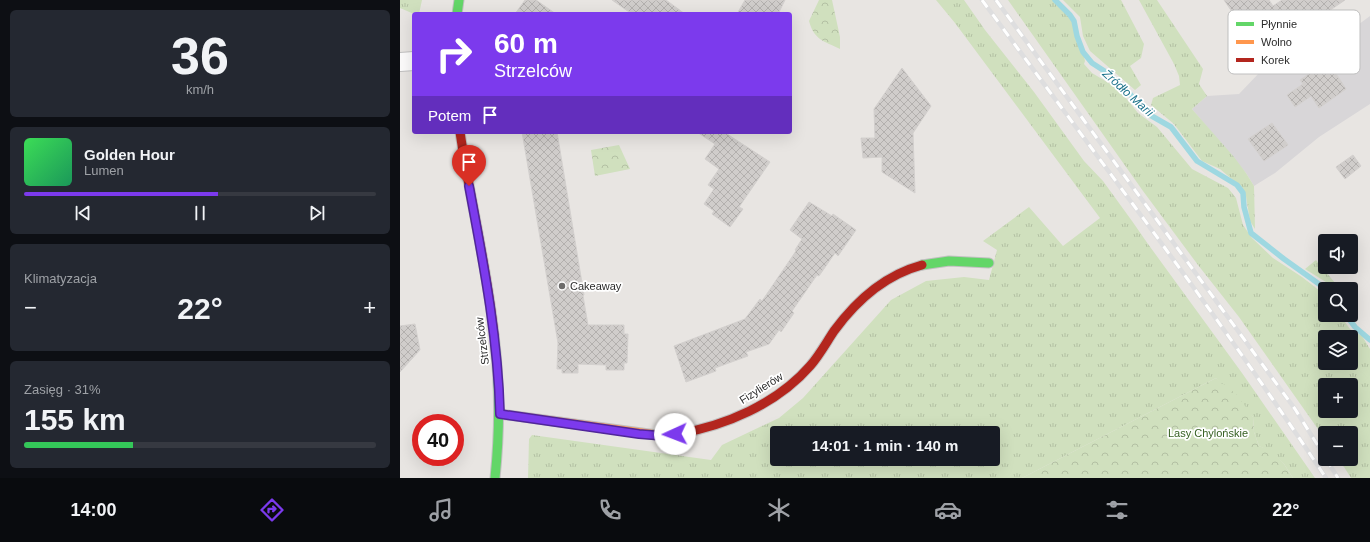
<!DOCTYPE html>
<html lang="pl">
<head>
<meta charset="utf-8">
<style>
  :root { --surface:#171b24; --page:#242831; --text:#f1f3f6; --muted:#9ea1a6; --line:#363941; --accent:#7c3aed }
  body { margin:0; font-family:Arial,sans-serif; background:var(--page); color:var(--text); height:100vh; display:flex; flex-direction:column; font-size:15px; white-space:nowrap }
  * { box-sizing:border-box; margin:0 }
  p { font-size:13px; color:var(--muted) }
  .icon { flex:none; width:22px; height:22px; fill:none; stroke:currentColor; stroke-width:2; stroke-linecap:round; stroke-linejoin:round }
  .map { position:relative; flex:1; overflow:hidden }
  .sheet { display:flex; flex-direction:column; gap:10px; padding:10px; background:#0d0f14; width:400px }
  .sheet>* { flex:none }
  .banner { position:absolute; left:12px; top:12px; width:380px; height:122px; border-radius:4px; box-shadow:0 4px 16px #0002; background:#7c3aed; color:#fff; overflow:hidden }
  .tools { position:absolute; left:918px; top:234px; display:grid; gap:8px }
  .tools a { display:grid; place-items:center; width:40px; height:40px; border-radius:4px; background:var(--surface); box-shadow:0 4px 16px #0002; font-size:20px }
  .speed { position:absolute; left:12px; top:414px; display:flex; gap:8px; font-size:20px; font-weight:700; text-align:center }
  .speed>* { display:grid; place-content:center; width:52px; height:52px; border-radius:50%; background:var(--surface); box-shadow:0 4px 16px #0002; line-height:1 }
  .speed .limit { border:6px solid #d22; background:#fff; color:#111 }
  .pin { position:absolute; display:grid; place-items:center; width:34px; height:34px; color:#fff; margin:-41px -17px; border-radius:50% 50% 50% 0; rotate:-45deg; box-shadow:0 0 4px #0007 }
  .pin .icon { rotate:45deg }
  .me { position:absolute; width:44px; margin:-22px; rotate:268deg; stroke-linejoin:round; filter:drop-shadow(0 0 3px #0008) }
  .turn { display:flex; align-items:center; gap:14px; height:84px; padding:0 16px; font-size:18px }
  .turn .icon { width:52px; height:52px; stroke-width:2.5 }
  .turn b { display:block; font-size:28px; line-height:34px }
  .then { display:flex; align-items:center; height:38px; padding:0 16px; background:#0003; gap:8px; font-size:15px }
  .big { font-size:30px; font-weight:700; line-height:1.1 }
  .sheet .widget { flex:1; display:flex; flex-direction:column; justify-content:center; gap:6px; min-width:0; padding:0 14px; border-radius:6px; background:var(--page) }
  .sheet .dial { align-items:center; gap:0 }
  .dial b { font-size:52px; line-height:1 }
  .song { display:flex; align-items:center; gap:12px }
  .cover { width:48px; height:48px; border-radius:6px; background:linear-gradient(135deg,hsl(130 70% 55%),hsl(150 70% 35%)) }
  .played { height:4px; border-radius:2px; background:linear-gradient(90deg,var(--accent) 55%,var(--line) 55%) }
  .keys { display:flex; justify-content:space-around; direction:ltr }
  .heat { display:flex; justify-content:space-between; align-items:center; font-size:22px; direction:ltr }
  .charge { height:6px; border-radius:3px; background:linear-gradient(90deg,#34c759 31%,var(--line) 0) }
  .trip { position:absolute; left:370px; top:426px; width:230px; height:40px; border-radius:4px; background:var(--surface); box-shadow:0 4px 16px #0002; font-weight:700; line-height:40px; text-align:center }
  .menu { display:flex; height:64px; justify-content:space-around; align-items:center; background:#090b0e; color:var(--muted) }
  .menu .icon { width:28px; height:28px }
  .menu .on { color:var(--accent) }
  .menu b { font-size:18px; color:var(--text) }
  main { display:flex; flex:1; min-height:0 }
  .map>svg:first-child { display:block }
  .industrial { fill:#d8d6d8 }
  .grass { fill:url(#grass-tufts); fill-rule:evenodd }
  .forest { fill:url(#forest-crowns) }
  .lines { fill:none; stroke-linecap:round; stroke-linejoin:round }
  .stream { stroke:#9ed8e1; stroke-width:5.5 }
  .building { fill:url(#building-cross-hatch); stroke:#d3d0ce }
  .street-casing { stroke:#c1c0c0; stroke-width:20 }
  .fast-casing { stroke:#c1c0c0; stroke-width:11 }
  .slow-casing { stroke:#c1c0c0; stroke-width:11 }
  .jam-casing { stroke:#c1c0c0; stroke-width:11 }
  .street { stroke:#fcfbfb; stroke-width:18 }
  .fast { stroke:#63d668; stroke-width:9 }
  .slow { stroke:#ff974d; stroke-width:9 }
  .jam { stroke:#b3261e; stroke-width:9 }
  .rail-casing { stroke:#dededf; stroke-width:4.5 }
  .rail { stroke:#fff; stroke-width:3; stroke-dasharray:9; stroke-linecap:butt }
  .route-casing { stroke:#51269a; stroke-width:10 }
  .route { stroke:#7c3aed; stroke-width:7 }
  .poi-dot { fill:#6d6c6b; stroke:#fff; stroke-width:1.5 }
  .labels { text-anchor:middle; stroke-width:3.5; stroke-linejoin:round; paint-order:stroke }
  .poi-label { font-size:11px; fill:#2b2b2b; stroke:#fff; text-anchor:start }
  .street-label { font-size:11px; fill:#2b2b2b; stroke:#fff }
  .park-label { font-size:11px; fill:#366023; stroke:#fff }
  .water-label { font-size:12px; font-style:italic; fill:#1d738c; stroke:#fff }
  .key { fill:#fff; stroke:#bfbfbf; stroke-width:1 }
  .key-label { font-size:11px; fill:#2b2b2b }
</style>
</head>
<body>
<main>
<section class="sheet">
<div class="widget dial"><b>36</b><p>km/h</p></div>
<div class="widget">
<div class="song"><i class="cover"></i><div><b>Golden Hour</b><p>Lumen</p></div></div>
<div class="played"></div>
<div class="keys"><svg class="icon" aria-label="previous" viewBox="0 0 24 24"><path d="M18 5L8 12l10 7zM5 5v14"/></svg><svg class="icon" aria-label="pause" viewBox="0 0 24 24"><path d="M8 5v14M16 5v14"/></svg><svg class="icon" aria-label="next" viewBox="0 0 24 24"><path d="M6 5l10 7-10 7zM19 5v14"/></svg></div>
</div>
<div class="widget"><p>Klimatyzacja</p>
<div class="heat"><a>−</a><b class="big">22°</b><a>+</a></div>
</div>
<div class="widget"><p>Zasięg · 31%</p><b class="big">155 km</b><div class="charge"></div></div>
</section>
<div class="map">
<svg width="970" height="478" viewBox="0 0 970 478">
  <defs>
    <pattern id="grass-tufts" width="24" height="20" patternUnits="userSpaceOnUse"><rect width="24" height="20" fill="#d0e0be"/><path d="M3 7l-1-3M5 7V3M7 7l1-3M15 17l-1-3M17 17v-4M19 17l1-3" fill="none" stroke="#b3c0a3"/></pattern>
    <pattern id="forest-crowns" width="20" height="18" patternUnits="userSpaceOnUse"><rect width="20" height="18" fill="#d0e0be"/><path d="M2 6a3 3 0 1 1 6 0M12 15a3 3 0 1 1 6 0" fill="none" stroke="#b3c0a3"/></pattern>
    <pattern id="building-cross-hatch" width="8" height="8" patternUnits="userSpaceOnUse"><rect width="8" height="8" fill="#d0cdcb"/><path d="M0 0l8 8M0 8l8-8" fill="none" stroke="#b3b0ae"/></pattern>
  </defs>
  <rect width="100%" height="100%" fill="#e8e5e2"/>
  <polygon class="industrial" points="970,16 970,104 919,137 875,173 854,186 846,173 792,109 807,96 839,94 880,51 900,74 939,39"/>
  <g class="grass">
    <polygon points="0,0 22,0 19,14 14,14 0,8"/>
    <path d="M 536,0 L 564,0 L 585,30 L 634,92 L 684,161 L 703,181 L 732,221 L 748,244 L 842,373 L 915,478 L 893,478 L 884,464 L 872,452 L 859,446 L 854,432 L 853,417 L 816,378 L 622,478 L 128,478 L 129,439 L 132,435 L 311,460 L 322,445 L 379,418 L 403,398 L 491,300 L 526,281 L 564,277 L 589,280 L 597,250 L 583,241 L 629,207 L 663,246 L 700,218 L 555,23 ZM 377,433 L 593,433 L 593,459 L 377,459 Z"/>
    <path d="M 608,0 L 655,0 L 670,15 L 674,21 L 677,36 L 683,52 L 685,61 L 684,64 L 692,73 L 712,85 L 725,97 L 738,113 L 757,127 L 792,169 L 828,188 L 836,198 L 843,225 L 852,238 L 873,258 L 902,277 L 925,295 L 925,315 L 940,315 L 950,329 L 962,336 L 970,349 L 970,478 L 951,478 L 939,459 L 951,459 L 951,433 L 925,433 L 925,439 L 839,317 L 798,265 L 743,191 ZM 925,337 L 951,337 L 951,363 L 925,363 ZM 925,385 L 951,385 L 951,411 L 925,411 Z"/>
    <polygon points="663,0 721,0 744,44 741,58 730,66 741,85 735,90 690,51 683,36 680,17"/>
    <polygon points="739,0 757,0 803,69 799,84 807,96 792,109 834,157 846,173 854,186 855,229 850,221 846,196 841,187 820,169 802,161 774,124 751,105 753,98 780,85 779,76 774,64"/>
    <polygon points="916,260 940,289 933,289 929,284 905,269"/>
  </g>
  <g class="forest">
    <path d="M 419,0 L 432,0 L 440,37 L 440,49 C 424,41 414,40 409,21 Z"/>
    <polygon points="219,145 230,169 195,176 191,150"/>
    <polygon points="816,378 837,395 853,417 854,432 859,446 872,451 884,464 893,478 622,478"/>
  </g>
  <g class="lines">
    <g class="stream">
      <polyline points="655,0 670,15 674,21 677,36 683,52 692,63 709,74 730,94 740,106 750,115 771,127 797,161 837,185 843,193 844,207 851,233 884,259 926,289"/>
      <polyline points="946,315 955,327 970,340"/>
    </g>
  </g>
  <g class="building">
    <polygon points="125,0 136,0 156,14 115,14"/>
    <polygon points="212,0 266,0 285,14 232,14"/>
    <polygon points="345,0 385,0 378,14 337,14"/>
    <polygon points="824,0 869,0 873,6 882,0 945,0 886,40 882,34 870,42 855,20 843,28"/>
    <polygon points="928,61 946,89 919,108 911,96 895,107 887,95 903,84 900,80"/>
    <polygon points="502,68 531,106 513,133 515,193 482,172 482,157 463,158 461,138 475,138 474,109"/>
    <polygon points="872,123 888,145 864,161 848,139"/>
    <polygon points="122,132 157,132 184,295 183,296 188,325 224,325 224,334 228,334 227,363 224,363 224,370 206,370 206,365 178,364 178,373 162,373 162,369 157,369 158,343"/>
    <polygon points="297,132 324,132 370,162 339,207 343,209 330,227 312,214 314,211 304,204 314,189 308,185 319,169 305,159 315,144"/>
    <polygon points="953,155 961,166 945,179 936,167"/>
    <polygon points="409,202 432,216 433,214 456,230 438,256 435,253 419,276 417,275 392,311 394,313 381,332 379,330 369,344 346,352 348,356 315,368 316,371 286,382 274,346 345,319 360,299 362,301 396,251 395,250 402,239 390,230"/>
    <polygon points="15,324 20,350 0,372 0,326"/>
  </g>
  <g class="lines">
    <g class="street-casing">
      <polyline id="street" points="0,62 14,61"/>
    </g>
    <g class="fast-casing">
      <g id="fast">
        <polyline points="57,14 59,0"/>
        <polyline points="522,265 549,261 589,263"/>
        <path d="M 94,335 C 100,383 100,430 95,478"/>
      </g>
    </g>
    <g class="slow-casing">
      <polyline id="slow" points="100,414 264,436 277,434"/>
    </g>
    <g class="jam-casing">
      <g id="jam">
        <path d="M 60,132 C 70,200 87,267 94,335"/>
        <path d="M 277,434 C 325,426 377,404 410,366 C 419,356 426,343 434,331 C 456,301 485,275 522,265"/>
      </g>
    </g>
    <use href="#street" class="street"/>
    <use href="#fast" class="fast"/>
    <use href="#slow" class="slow"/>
    <use href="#jam" class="jam"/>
    <g class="rail-casing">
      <g id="rail">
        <path d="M 582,0 C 698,158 818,315 926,478"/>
        <polyline points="596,0 895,409 925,457"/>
        <polyline points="926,459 938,478"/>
      </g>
    </g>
    <use href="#rail" class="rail"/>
  </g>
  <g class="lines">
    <g class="route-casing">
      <path id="route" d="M 69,186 C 83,261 98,337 100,414 L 239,434 L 264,436 L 275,434"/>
    </g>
    <use href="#route" class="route"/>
  </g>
  <circle class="poi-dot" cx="162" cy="286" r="4"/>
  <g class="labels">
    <g class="poi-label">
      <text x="170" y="290">Cakeaway</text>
    </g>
    <g class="street-label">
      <text transform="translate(82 341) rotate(-97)" y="4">Strzelców</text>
      <text transform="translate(361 388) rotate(-32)" y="4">Fizylierów</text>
    </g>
    <g class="park-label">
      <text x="808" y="437">Lasy Chylońskie</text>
    </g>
    <g class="water-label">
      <text transform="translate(728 93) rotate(42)" y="4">Źródło Marii</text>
    </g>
  </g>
  <rect x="828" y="10" width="132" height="64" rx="6" class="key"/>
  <rect x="836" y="22" width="18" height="4" fill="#63d668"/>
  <rect x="836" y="40" width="18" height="4" fill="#ff974d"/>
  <rect x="836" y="58" width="18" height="4" fill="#b3261e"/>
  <g class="key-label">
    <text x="861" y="28">Płynnie</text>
    <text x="861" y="46">Wolno</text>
    <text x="861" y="64">Korek</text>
  </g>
</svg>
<div class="tools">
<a><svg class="icon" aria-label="sound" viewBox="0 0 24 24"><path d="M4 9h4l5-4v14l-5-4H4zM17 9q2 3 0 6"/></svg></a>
<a><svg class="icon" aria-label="search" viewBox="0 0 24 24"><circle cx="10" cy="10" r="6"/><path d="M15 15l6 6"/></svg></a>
<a><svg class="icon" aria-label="layers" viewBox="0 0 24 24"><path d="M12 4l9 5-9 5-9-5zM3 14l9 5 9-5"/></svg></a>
<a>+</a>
<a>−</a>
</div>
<div class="speed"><div class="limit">40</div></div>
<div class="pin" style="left:69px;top:186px;background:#d93025"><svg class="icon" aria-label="arrive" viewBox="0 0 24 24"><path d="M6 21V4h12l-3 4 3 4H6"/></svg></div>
<svg class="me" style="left:275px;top:434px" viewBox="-20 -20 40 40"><circle r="19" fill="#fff"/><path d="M0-13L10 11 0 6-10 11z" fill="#7c3aed"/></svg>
<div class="trip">14:01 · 1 min · 140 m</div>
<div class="banner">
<div class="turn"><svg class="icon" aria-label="right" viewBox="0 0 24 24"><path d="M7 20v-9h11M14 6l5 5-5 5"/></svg><div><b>60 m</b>Strzelców</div></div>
<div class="then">Potem<svg class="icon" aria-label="arrive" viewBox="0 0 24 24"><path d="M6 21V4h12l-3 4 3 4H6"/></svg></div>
</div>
</div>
</main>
<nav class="menu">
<b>14:00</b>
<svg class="icon on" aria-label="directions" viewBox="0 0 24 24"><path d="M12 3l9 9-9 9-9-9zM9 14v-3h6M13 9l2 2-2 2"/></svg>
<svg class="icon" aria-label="music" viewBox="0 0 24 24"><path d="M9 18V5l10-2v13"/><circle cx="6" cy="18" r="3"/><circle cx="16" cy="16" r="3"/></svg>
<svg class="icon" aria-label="phone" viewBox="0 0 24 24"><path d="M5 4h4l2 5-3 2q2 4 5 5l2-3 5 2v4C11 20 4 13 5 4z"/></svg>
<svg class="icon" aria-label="climate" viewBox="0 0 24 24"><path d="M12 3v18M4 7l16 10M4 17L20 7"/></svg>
<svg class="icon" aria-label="car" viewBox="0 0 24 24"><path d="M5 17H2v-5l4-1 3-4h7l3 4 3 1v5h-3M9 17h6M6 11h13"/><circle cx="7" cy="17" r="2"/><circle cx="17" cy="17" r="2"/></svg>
<svg class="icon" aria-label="filters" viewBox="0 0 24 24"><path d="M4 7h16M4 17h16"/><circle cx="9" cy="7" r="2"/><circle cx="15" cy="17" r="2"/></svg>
<b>22°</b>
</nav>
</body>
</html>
